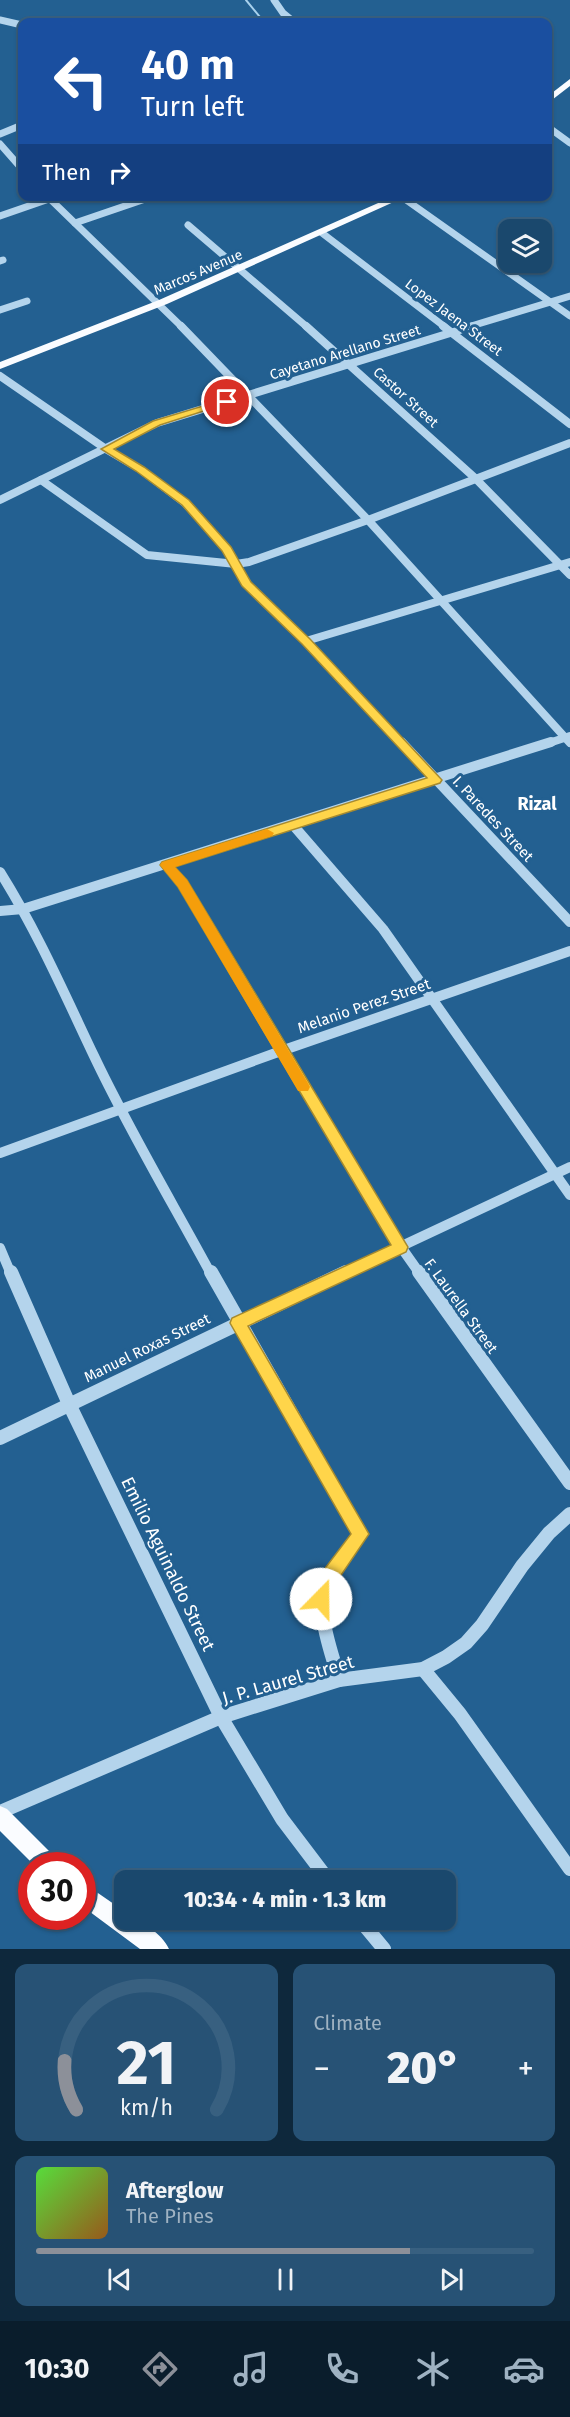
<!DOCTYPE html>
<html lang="en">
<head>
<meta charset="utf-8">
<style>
  :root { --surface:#1a486d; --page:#275275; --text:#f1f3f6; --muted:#9fb2c2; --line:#386080; --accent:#8c9099 }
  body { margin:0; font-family:"Fira Sans",sans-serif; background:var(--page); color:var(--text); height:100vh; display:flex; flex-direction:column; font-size:22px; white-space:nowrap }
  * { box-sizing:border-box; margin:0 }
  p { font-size:20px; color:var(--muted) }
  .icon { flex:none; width:33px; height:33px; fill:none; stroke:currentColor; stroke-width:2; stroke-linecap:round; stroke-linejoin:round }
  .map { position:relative; height:1949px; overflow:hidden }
  .details { display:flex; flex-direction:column; gap:15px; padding:15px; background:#0e283c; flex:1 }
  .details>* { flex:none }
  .guide { position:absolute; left:18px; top:18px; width:534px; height:183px; border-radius:12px; box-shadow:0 2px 4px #0004,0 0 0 2px var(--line); background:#1a4fa0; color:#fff; overflow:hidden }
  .controls { position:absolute; left:498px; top:219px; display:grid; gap:12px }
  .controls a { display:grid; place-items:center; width:54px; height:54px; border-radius:12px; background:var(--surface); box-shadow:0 2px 4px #0004,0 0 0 2px var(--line); font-size:30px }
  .speed { position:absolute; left:18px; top:1852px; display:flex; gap:12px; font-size:30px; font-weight:700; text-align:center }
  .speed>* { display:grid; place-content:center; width:78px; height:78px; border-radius:50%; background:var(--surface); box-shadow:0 2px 4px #0004,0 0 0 2px var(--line); line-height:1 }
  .speed .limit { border:9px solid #d22; background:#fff; color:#111 }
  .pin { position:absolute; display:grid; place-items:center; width:51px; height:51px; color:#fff; margin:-26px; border:3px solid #fff; border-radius:50%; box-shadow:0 2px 6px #0007 }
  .me { position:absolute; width:66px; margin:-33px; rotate:22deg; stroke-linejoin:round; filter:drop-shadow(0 0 4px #0008) }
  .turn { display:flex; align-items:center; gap:21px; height:126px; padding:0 24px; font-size:27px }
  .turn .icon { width:78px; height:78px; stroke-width:2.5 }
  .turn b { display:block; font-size:42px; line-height:51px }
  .then { display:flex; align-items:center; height:57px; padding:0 24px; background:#0003; gap:12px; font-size:22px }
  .big { font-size:45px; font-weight:800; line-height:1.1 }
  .details .card { flex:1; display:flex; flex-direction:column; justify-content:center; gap:9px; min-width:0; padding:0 21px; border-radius:12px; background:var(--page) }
  .details .dial { align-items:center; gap:0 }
  .dial svg { height:156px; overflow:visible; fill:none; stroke:var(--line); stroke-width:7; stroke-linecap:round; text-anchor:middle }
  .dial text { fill:var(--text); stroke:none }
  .song { display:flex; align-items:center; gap:18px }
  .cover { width:72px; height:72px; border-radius:9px; background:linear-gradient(135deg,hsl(110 70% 55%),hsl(30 70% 35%)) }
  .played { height:6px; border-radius:3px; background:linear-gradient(90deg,var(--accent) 75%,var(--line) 75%) }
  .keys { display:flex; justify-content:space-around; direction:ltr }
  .heat { display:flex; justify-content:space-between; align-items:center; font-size:33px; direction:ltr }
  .details .tiles { flex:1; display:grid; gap:15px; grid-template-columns:1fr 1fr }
  .card:last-child { grid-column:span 2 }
  .trip { position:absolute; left:114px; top:1870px; width:342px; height:60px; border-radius:12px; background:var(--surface); box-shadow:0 2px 4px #0004,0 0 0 2px var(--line); font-weight:800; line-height:60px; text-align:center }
  .tab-bar { display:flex; height:96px; justify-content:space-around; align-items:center; background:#0a1d2c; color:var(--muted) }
  .tab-bar .icon { width:42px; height:42px }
  .tab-bar .active { color:var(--accent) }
  .tab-bar b { font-size:27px; color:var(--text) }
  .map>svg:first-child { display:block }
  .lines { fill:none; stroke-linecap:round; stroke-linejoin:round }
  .stream { stroke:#a8d1ed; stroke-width:2 }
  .minor-far3 { stroke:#b4d4ec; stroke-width:7 }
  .minor-far2 { stroke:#b4d4ec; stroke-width:8 }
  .minor-far1 { stroke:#b4d4ec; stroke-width:10 }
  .minor { stroke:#b4d4ec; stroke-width:14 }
  .major { fill:#fafcff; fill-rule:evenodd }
  .route { fill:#ffd54a; stroke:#a68a30; stroke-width:1.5 }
  .slow { fill:#f59e0b }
  .labels { text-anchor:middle; stroke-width:6; stroke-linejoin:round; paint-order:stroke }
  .far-street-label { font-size:14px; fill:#fff; stroke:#236091 }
  .street-label { font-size:15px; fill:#fff; stroke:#236091 }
  .quarter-label { font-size:18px; font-weight:bold; fill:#fff; stroke:#236091 }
  .near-street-label { font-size:18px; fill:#fff; stroke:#236091 }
</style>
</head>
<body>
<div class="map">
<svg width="570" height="1949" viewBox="0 0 570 1949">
  <rect width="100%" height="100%" fill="#236091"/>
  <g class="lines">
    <polyline class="stream" points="246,0 264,22"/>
    <g class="minor-far3">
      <polyline points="274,0 283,13 294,22"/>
      <polyline points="0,20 22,25"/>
      <polyline points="548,127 570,143"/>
      <polyline points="0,134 22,125"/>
      <polyline points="0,144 22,169"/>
      <polyline points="47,196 182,327"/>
      <polyline points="402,197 570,316"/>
      <polyline points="0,216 49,199"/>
      <polyline points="75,223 154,196"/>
      <polyline points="188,225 307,327"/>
      <polyline points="322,233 445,327"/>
      <polyline points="0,261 3,260"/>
      <polyline points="0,310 27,301"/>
      <polyline points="468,327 570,296"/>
    </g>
    <g class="minor-far2">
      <polyline points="181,326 368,520 570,743"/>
      <polyline points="306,326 475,478 570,575"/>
      <polyline points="443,326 570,424"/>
      <polyline points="0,376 106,449 140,469 185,503 227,549 246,584 306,641 402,744"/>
      <polyline points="41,480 147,555 236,564 249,562 368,520 570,443"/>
      <polyline points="0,500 157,423 473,326"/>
      <polyline points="306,641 570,562"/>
      <polyline points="546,744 570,736"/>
    </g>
    <g class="minor-far1">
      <polyline points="401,742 570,922"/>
      <polyline points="293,825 383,929 570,1195"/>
      <polyline points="167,865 182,884 401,1247 420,1274"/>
      <path d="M 0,872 C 37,931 64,993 94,1056 C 129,1130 172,1202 211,1274"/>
      <polyline points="0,911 23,909 551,742"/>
      <polyline points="0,1153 281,1051 570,951"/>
      <polyline points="0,1248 11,1274"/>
      <polyline points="342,1274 570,1167"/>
    </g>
    <g class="minor">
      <polyline points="11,1272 69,1404 221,1717 282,1819 329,1881"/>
      <path d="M 211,1272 L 360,1534 C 350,1548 338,1561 330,1576 C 312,1607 331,1648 339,1680"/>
      <polyline points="419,1272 570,1483"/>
      <polyline points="0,1438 346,1272"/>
      <polyline points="423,1669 460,1714 570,1869"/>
      <polyline points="0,1812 221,1717 339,1680 423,1669 446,1657 466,1643 482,1625 522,1566 549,1533 570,1514"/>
      <polyline points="360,1920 384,1949"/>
    </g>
    <g class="major">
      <polygon points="570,79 570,86 548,103 548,96"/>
      <polygon points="394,196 407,196 167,304 0,369 0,362 159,300"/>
      <polygon points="0,1806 7,1809 57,1859 61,1866 35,1866 0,1831"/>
      <path d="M 82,1882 L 124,1911 L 124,1920 C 141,1920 162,1933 169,1949 L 140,1949 L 82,1906 Z"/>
    </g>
  </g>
  <polygon class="route" points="223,400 232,402 160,425 114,449 144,467 189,500 231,547 251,582 310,639 442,780 440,783 175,867 187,880 408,1247 406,1252 248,1326 369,1534 337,1581 328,1605 321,1608 315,1605 313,1599 323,1571 351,1534 230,1323 232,1318 391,1245 178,887 160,865 162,862 427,778 302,644 242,586 222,551 182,505 136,471 101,449 153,421"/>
  <polygon class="slow" points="267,829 274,833 272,836 175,867 187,880 308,1083 310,1087 308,1091 298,1091 178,887 160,865 162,862"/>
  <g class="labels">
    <g class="far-street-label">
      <text transform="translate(198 272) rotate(-23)" y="5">Marcos Avenue</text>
      <text transform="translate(454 317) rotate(37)" y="5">Lopez Jaena Street</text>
      <text transform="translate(345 352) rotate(-17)" y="5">Cayetano Arellano Street</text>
      <text transform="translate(406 397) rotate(42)" y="5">Castor Street</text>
    </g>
    <g class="street-label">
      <text transform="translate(493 819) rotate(47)" y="5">I. Paredes Street</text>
      <text transform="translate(364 1006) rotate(-19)" y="5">Melanio Perez Street</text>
      <text transform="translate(461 1306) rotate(54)" y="5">F. Laurella Street</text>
      <text transform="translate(147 1348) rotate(-26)" y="5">Manuel Roxas Street</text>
    </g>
    <g class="quarter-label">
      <text x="537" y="810">Rizal</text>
    </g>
    <g class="near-street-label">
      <text transform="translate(168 1564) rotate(64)" y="6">Emilio Aguinaldo Street</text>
      <text transform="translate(288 1680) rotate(-16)" y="6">J. P. Laurel Street</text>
    </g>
  </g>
</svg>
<div class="controls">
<a><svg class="icon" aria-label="layers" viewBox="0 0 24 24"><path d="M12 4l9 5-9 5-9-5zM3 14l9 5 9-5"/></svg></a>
</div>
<div class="speed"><div class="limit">30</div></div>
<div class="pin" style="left:227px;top:402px;background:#d93025"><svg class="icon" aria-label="arrive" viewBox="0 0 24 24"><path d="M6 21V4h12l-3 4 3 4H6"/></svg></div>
<svg class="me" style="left:321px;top:1599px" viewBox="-20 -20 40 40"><circle r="19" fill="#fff"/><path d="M0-13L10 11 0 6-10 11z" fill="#ffd54a"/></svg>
<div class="trip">10:34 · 4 min · 1.3 km</div>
<div class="guide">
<div class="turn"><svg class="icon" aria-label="left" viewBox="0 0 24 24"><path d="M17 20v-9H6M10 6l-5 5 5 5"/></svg><div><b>40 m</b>Turn left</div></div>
<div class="then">Then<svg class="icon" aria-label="right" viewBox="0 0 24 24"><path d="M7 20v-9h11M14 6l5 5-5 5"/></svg></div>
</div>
</div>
<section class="details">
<div class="tiles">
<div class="card dial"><svg viewBox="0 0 100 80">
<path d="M14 69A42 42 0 1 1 86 69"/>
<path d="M14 69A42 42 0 0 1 8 44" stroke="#8c9099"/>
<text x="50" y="56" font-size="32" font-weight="700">21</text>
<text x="50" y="72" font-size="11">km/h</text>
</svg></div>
<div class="card"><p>Climate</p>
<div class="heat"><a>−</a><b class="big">20°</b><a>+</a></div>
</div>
<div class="card">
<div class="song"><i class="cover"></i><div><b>Afterglow</b><p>The Pines</p></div></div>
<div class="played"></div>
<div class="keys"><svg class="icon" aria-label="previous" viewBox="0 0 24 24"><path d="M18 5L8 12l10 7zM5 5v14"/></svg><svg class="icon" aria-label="pause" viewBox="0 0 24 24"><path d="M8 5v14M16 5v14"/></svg><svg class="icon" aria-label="next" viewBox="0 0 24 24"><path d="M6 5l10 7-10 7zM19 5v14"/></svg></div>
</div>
</div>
</section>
<nav class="tab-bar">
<b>10:30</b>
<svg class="icon active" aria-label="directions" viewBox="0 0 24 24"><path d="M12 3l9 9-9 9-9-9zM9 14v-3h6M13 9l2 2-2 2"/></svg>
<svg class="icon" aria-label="music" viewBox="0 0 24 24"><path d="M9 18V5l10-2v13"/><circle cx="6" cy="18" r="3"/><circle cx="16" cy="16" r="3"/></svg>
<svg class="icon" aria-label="phone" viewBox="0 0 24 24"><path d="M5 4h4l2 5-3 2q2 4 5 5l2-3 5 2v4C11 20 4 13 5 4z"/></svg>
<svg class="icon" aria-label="climate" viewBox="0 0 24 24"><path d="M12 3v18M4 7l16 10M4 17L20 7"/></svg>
<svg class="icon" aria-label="car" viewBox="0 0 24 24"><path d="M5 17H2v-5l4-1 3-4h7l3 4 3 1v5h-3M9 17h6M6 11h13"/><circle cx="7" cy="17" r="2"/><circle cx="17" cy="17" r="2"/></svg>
</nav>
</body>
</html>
